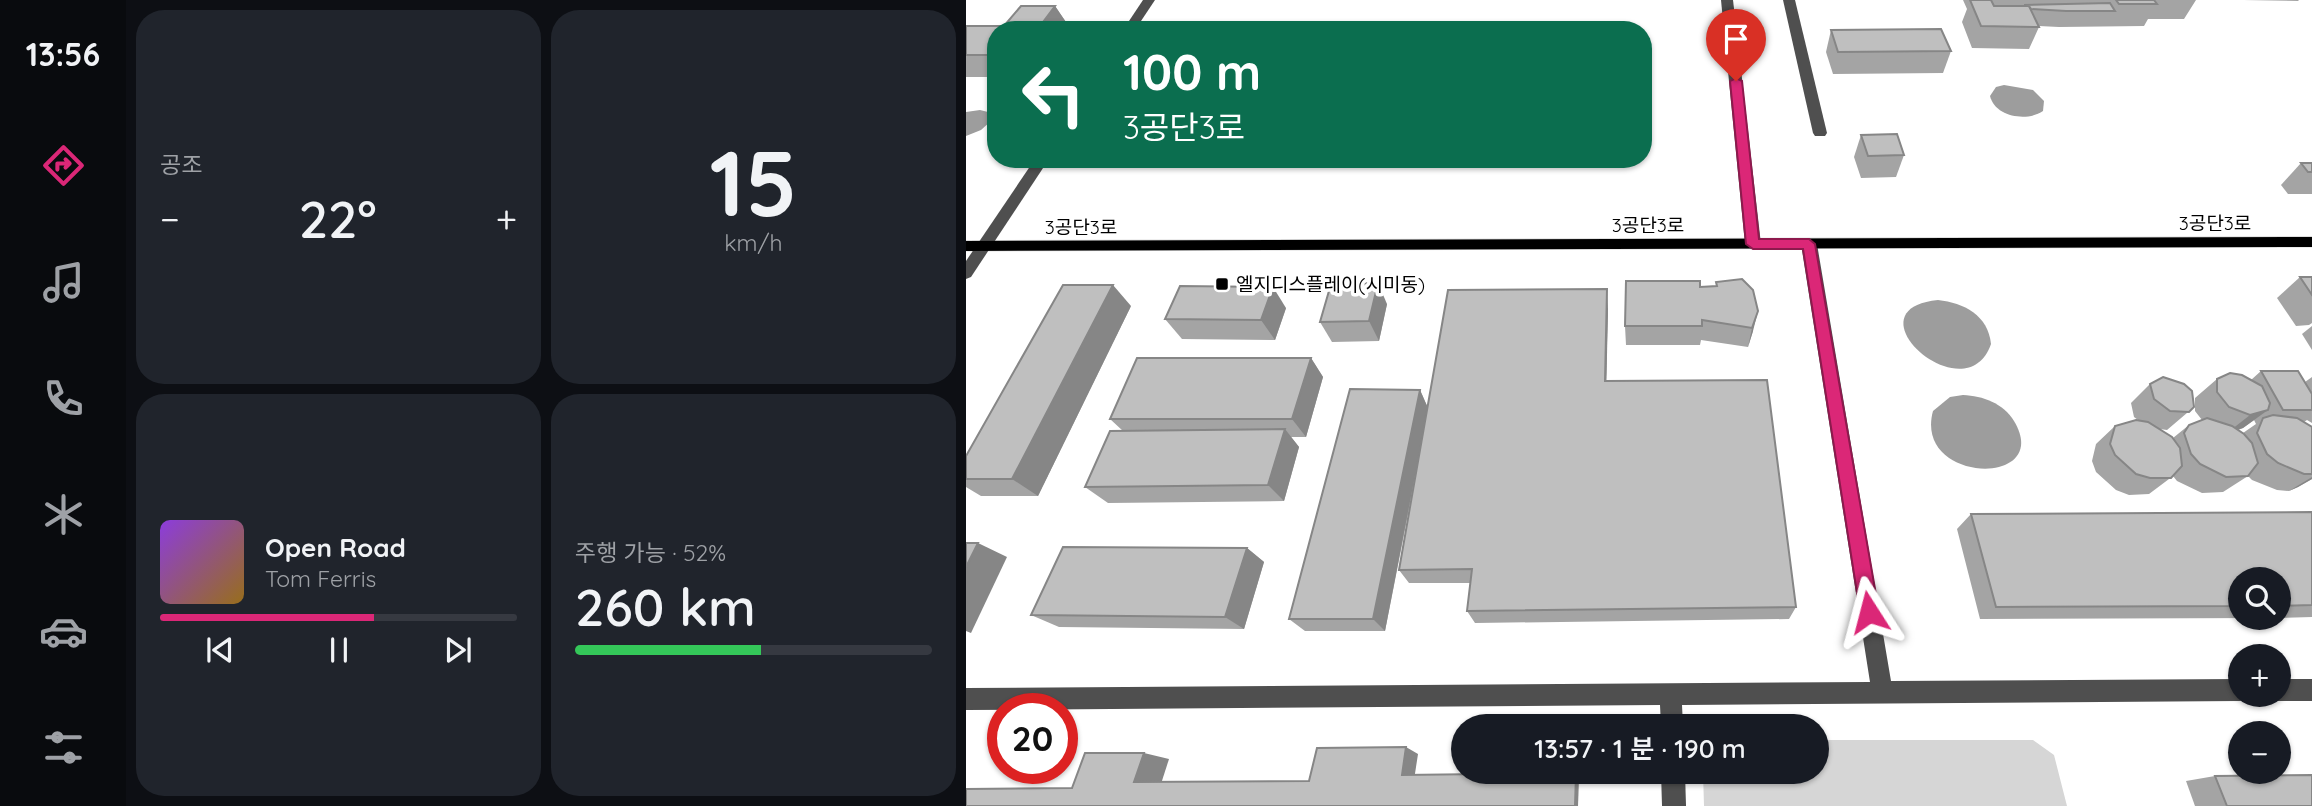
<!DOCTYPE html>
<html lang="ko">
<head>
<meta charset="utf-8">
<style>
  :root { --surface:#171b24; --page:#20242c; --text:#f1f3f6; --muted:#9ea1a6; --line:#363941; --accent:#db2777 }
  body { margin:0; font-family:Quicksand,"Noto Sans KR",sans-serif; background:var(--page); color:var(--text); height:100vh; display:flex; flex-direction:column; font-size:26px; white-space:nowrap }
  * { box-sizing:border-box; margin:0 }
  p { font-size:23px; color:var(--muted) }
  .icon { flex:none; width:38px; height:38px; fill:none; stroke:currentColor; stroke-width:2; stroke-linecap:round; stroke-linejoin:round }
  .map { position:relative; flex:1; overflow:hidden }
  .sheet { display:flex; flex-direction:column; gap:10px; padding:10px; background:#0d0f14; width:840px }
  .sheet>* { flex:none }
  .hud { position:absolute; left:21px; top:21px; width:665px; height:147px; border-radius:28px; box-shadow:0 2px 5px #0004; background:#0b6e4f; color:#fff; overflow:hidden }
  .controls { position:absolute; left:1262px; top:567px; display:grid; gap:14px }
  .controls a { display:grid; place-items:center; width:63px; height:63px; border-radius:50%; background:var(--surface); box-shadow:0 2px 5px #0004; font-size:35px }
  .speed { position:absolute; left:21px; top:693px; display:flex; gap:14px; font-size:35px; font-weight:700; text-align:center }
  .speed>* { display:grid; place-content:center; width:91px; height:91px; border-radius:50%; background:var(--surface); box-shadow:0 2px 5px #0004; line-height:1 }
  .speed .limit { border:10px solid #d22; background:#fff; color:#111 }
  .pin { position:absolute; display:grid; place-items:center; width:60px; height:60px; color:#fff; margin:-72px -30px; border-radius:50% 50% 50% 0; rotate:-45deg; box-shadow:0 0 7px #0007 }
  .pin .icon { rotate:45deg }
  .me { position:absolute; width:77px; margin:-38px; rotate:351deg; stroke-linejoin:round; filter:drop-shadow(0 0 5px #0008) }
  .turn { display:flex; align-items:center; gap:24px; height:147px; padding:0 21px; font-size:32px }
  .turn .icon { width:91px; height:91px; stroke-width:2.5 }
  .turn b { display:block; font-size:49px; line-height:60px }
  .big { font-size:52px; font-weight:600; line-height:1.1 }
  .sheet .card { flex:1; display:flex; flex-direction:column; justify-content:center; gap:10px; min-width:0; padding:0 24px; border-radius:28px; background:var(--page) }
  .sheet .dial { align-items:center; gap:0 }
  .dial b { font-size:91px; line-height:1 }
  .song { display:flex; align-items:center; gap:21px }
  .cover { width:84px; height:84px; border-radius:10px; background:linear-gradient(135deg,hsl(270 70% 55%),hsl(40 70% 35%)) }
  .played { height:7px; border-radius:4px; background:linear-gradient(90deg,var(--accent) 60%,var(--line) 60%) }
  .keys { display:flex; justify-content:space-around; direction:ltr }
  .heat { display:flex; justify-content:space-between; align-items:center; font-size:38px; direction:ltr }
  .charge { height:10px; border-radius:5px; background:linear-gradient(90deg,#34c759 52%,var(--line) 0) }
  .sheet .tiles { flex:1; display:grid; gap:10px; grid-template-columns:repeat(2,1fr) }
  .trip { position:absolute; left:485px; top:714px; width:378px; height:70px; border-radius:35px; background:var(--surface); box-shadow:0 2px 5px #0004; font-weight:600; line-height:70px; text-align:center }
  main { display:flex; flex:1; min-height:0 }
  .tabs { display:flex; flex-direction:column; width:126px; justify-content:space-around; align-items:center; background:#090b0e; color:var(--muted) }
  .tabs .icon { width:49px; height:49px }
  .tabs .current { color:var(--accent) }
  .tabs b { font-size:32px; color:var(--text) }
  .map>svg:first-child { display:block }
  .green { fill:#d6d6d6 }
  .water { fill:#9d9d9d }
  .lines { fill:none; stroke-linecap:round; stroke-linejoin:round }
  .major-casing { stroke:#dbdbdb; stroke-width:1 }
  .minor { fill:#4f4f4f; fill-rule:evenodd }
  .major { fill:#000; fill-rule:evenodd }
  .wall { fill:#a4a4a4; fill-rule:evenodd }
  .shaded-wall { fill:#868686 }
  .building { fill:#bfbfbf; stroke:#868686; stroke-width:2 }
  .route { fill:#db2777; stroke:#8e194d; stroke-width:2 }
  .poi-dot { fill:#000; stroke:#fff; stroke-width:2.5 }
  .labels { text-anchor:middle; stroke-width:7; stroke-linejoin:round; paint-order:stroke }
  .street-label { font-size:19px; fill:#000; stroke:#fff }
  .poi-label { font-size:19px; fill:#000; stroke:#fff; text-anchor:start }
</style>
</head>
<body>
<main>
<nav class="tabs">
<b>13:56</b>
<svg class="icon current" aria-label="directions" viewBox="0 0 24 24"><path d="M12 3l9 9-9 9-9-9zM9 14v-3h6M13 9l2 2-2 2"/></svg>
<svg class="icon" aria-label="music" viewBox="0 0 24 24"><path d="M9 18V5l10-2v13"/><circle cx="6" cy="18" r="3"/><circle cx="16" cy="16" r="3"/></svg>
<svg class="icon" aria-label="phone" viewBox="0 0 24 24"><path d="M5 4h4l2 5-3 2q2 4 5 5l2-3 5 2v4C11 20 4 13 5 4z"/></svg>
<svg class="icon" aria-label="climate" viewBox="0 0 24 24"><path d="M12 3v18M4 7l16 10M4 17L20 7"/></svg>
<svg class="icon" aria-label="car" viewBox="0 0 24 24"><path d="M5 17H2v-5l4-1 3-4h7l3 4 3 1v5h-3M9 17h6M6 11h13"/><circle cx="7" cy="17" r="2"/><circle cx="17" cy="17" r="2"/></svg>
<svg class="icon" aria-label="filters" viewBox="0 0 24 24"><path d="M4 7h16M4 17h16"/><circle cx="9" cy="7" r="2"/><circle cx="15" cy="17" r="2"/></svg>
</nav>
<section class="sheet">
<div class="tiles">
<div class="card"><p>공조</p>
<div class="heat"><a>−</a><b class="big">22°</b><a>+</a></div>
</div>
<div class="card dial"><b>15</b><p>km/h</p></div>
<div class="card">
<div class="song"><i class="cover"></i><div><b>Open Road</b><p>Tom Ferris</p></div></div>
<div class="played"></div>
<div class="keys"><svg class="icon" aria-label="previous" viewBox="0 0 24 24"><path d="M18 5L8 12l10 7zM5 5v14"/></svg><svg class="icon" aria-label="pause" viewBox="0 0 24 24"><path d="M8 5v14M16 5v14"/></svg><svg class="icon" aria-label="next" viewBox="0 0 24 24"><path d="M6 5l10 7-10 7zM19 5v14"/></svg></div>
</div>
<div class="card"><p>주행 가능 · 52%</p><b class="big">260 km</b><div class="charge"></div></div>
</div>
</section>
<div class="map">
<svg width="1346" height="806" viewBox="0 0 1346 806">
  <rect width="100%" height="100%" fill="#fff"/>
  <polygon class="green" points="851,740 1067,740 1088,755 1101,806 738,806 737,772 850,772"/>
  <g class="water">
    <path d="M 1038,85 L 1067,90 L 1078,101 L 1077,111 C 1061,122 1029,117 1024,96 L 1030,87 Z"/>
    <polygon points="14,110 22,112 25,121 15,130 0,136 0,112"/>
    <path d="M 972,300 C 998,303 1022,315 1025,344 C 1000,416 879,309 972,300 Z"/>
    <path d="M 997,395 C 1017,396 1037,403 1048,421 C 1088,488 947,484 967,411 L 984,397 Z"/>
  </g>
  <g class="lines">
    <g class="major-casing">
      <polygon id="major" points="1346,237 1346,247 0,251 0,241"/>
    </g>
    <g class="minor">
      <polygon points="177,0 189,0 169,30 157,30"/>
      <polygon points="755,0 767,0 795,244 787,249 779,244"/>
      <polygon points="817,0 829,0 861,133 859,136 849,136 847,133"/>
      <polygon points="69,159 83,159 5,277 0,279 0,261"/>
      <polygon points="843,239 851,244 925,681 1274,679 1274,695 1283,695 1282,698 1274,701 716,705 717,726 695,726 694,705 0,710 0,688 904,682 835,244"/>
      <polygon points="1312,679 1346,679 1346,701 1312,701 1304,698 1303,695 1312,695"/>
      <polygon points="695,772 719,772 720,806 696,806"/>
    </g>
    <use href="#major" class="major"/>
  </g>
  <g class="wall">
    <polygon points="997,0 1230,0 1218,19 1182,19 1178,26 1093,27 1073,26 1073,27 1063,49 1006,48 996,22 1001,9"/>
    <polygon points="1277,0 1333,0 1332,1"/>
    <polygon points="89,6 104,28 103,30 30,30 30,77 0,77 0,26 38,26"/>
    <polygon points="865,30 985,51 977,73 867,74 860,52"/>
    <polygon points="895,135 938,155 930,177 895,178 888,157"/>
    <polygon points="1335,163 1346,163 1346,194 1322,194 1315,185"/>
    <polygon points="1334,277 1346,277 1346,323 1343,325 1330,326 1311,298"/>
    <polygon points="776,279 787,331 782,347 735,340 734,345 660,345 659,326 750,286 750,282"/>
    <polygon points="421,304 413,341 366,342 354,322"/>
    <polygon points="165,306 72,496 15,496 0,487 0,456"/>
    <polygon points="320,308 309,340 216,339 199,319"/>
    <polygon points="642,309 640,381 830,607 823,619 509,623 501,611 504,583 443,583 433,570 448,484 419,631 339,631 323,619 454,390 461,406"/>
    <polygon points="1346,326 1346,350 1336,334"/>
    <polygon points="345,358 357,377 340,437 325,437 333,447 318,501 142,503 119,487 157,431 144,419"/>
    <path d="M 1295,371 L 1339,382 L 1346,377 L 1346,423 L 1341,420 L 1338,422 L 1346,427 L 1346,479 L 1332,487 L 1323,491 L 1311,490 L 1286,480 L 1282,476 L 1257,492 L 1236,493 L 1211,481 L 1207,476 L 1183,494 L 1163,495 L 1150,490 L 1130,472 L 1126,461 L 1130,444 L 1149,426 L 1172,420 L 1168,417 L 1165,403 L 1184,384 L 1228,407 L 1201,430 L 1194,429 L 1207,438 L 1223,425 L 1236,420 L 1229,411 L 1229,398 L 1251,379 L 1285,380 ZM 1288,420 L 1290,424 L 1277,433 L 1272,430 L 1277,428 Z"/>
    <polygon points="1346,512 1346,617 1312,618 1312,579 1274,579 1274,618 1300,618 1014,619 991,529 1005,514"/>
    <polygon points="281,548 298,562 278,629 93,627 65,615"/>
    <polygon points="1249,776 1346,806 1229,806 1220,781"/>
  </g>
  <g class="shaded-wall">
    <polygon points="89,6 104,28 103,30 71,30"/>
    <polygon points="412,283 421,304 413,341 403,321"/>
    <polygon points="147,285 165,306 72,496 46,479"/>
    <polygon points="307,287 320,308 309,340 295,320"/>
    <polygon points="641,289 642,309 640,400 639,381"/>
    <polygon points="792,311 787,331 782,347 786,328"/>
    <polygon points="345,358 357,377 340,437 326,419"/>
    <polygon points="454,390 462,408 419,631 407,619"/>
    <polygon points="1302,410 1277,428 1261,433 1284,415"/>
    <polygon points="319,429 333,447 318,501 302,485"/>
    <polygon points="1346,477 1346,479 1332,487 1323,491"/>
    <polygon points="12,543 41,557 5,633 0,631 0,567"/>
    <polygon points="281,548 298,562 278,629 259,617"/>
    <polygon points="440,747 452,754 448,780 436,775"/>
    <polygon points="178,753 203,759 194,787 168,782"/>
    <polygon points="610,773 613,779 612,806 609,806"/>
  </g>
  <g class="building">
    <polygon points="1004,0 1025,0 1028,6 1063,6 1073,27 1015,26"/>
    <polygon points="1150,0 1188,0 1191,4 1153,4"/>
    <polygon points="1144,3 1149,11 1100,11 1065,9 1063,6 1059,6 1059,5"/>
    <polygon points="55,6 89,6 71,30 30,30 30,55 0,55 0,26 38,26"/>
    <polygon points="975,29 985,51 872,52 865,30"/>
    <polygon points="931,134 938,155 902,156 895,135"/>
    <polygon points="1335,163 1346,163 1346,172 1342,172"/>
    <polygon points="1334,277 1346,277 1346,295"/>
    <polygon points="776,279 787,290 792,311 786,328 736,320 736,326 659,326 660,281 734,281 734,287 751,286 750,282"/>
    <polygon points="412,283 403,321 354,322 365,284"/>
    <polygon points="97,285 147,285 46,479 0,479 0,456"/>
    <polygon points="214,286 307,287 295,320 199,319"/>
    <polygon points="641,289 639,381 801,380 830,607 501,611 506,569 433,570 482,290"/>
    <polygon points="171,358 345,358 326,419 144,419"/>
    <polygon points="1295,371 1332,371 1346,394 1346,410 1317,410"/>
    <polygon points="1264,373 1276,375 1296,386 1304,403 1302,410 1284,415 1263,407 1251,392 1251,379"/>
    <polygon points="1197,377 1218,384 1226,391 1228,407 1223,412 1204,411 1188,399 1184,384"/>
    <polygon points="384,389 454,390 407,619 323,619"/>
    <polygon points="1307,415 1331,418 1346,427 1346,474 1338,474 1312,463 1301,454 1291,433 1297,418"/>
    <polygon points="1241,418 1266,426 1278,434 1286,443 1292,463 1282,476 1260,477 1234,464 1225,454 1218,433 1223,425"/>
    <polygon points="1170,420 1182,422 1206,437 1214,448 1216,466 1205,478 1184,478 1170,474 1149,455 1144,444 1149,426"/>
    <polygon points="319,429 302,485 119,487 144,431"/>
    <polygon points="1346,512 1346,605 1312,606 1312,579 1274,579 1274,606 1030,607 1005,514"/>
    <polygon points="0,543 12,543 0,567"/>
    <polygon points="97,547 281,548 259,617 65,615"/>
    <polygon points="440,747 436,775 610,773 609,806 0,806 0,789 106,788 119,753 178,753 168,782 343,781 351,748"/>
    <polygon points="1346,775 1346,806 1261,806 1249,776"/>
  </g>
  <polygon class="route" points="770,78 776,81 793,239 843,239 849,244 913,612 910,619 903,622 897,619 894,612 837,249 787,249 780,244 764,81"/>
  <rect class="poi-dot" x="249" y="277" width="14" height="14" rx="3.5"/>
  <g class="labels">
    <g class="street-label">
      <text x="1249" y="230">3공단3로</text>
      <text x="682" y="232">3공단3로</text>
      <text x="115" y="234">3공단3로</text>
    </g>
    <g class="poi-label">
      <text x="270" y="291">엘지디스플레이(시미동)</text>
    </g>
  </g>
</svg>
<div class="controls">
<a><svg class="icon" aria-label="search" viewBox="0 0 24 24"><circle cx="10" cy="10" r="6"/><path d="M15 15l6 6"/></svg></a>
<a>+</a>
<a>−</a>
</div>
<div class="speed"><div class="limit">20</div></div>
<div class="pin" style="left:770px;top:81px;background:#d93025"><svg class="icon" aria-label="arrive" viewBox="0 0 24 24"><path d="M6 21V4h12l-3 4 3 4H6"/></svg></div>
<svg class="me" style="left:903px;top:612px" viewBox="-20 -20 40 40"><path d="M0-17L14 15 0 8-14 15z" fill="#db2777" stroke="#fff" stroke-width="4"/></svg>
<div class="trip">13:57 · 1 분 · 190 m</div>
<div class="hud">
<div class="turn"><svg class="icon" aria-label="left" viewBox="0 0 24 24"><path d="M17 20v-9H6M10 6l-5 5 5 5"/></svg><div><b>100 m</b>3공단3로</div></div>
</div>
</div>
</main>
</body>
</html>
